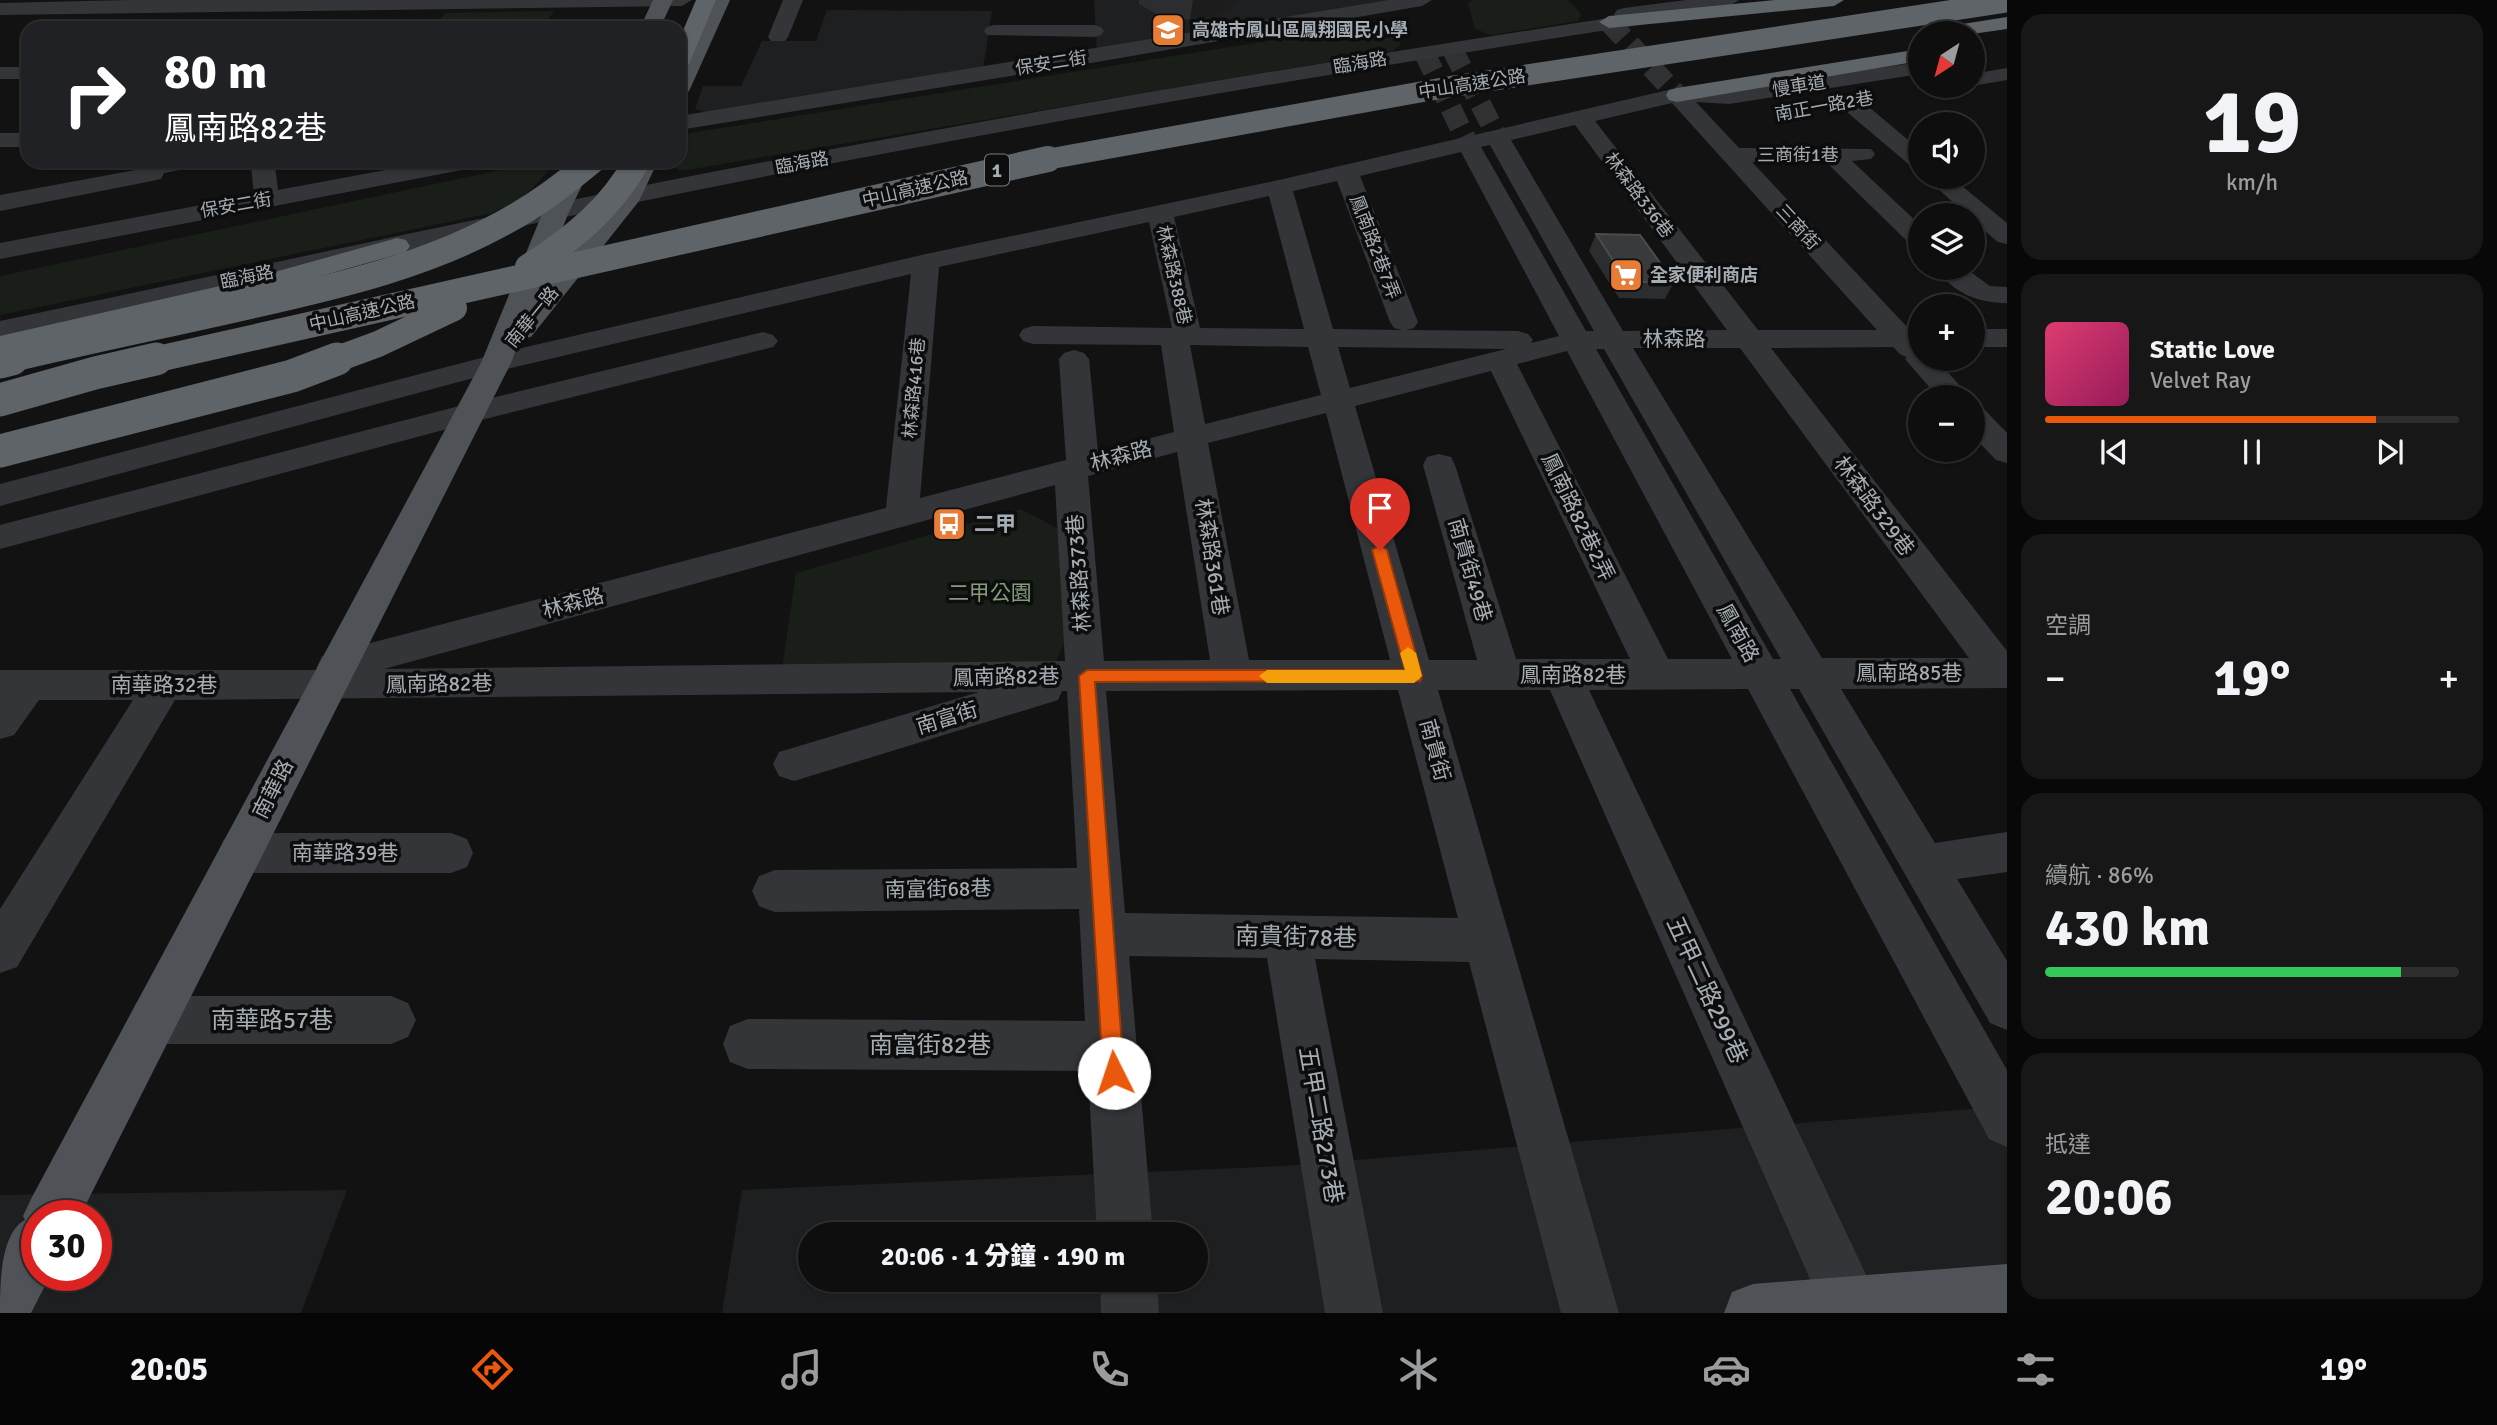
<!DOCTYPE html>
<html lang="zh-TW">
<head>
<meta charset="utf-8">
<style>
  :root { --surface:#0e0e0e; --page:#171717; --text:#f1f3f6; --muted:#9b9c9e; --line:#2e2e2e; --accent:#ea580c }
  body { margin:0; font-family:Signika,"Noto Sans TC",sans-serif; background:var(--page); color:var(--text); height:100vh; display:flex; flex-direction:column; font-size:26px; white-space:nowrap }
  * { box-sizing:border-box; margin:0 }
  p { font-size:23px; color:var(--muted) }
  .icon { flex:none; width:38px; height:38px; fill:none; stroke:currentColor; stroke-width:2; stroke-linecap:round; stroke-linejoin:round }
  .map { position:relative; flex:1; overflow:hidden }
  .drawer { display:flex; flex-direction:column; gap:14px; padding:14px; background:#080808; width:490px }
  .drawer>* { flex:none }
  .hud { position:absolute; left:21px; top:21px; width:665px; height:147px; border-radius:21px; box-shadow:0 2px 5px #0004,0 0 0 2px var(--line); background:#202124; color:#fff; overflow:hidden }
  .needle { width:46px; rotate:216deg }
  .fabs { position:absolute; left:1908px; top:21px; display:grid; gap:14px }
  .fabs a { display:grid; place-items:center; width:77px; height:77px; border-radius:50%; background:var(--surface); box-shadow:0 2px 5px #0004,0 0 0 2px var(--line); font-size:35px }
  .speed { position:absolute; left:21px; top:1200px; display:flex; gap:14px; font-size:35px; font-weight:700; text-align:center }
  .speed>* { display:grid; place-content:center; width:91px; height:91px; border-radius:50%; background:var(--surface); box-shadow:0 2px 5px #0004,0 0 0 2px var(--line); line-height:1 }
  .speed .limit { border:10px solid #d22; background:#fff; color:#111 }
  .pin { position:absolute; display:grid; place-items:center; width:60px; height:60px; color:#fff; margin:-72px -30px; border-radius:50% 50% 50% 0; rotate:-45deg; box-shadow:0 0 7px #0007 }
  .pin .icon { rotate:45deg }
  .me { position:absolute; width:77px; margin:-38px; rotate:356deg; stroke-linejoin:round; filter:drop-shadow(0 0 5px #0008) }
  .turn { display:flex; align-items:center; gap:24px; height:147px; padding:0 28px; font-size:32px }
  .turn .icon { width:91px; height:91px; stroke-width:2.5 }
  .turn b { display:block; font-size:49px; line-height:60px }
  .big { font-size:52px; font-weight:800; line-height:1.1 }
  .drawer .card { flex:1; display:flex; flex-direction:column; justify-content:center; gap:10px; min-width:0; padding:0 24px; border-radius:21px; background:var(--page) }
  .drawer .dial { align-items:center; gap:0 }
  .dial b { font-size:91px; line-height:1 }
  .song { display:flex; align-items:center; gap:21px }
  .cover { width:84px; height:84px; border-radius:10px; background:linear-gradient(135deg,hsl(340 70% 55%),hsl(330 70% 35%)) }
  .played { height:7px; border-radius:4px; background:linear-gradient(90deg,var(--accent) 80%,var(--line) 80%) }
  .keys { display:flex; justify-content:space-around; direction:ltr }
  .heat { display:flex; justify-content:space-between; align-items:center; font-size:38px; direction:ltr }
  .charge { height:10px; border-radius:5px; background:linear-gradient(90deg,#34c759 86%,var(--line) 0) }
  .trip { position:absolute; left:798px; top:1222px; width:410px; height:70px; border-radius:35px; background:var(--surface); box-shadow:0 2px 5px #0004,0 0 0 2px var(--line); font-weight:800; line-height:70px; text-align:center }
  .menu { display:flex; height:112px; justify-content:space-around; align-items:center; background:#060606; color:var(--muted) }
  .menu .icon { width:49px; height:49px }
  .menu .on { color:var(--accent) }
  .menu b { font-size:32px; color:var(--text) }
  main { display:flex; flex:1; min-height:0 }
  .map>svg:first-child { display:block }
  .built { fill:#1e1f20; fill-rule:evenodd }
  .green { fill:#191e18 }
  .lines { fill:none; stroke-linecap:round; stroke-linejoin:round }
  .minor-tunnel { stroke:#2f3133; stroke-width:21; stroke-dasharray:21 10; stroke-linecap:butt }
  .minor { fill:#333538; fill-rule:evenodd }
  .major { fill:#4f5357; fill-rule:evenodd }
  .highway { fill:#5f6469; fill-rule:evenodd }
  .highway-bridge-far2 { stroke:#5f6469; stroke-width:21 }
  .highway-bridge-far1 { stroke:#5f6469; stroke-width:26 }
  .highway-bridge { stroke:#5f6469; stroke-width:33 }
  .wall { fill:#2b2d2e }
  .shaded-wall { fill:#1c1c1d }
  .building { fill:#383a3c; stroke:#494c4f; stroke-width:2 }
  .route { fill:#ea580c; stroke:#983908; stroke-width:2 }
  .slow { fill:#f59e0b }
  .labels { text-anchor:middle; stroke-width:7; stroke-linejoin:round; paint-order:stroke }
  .far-poi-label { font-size:18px; font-weight:bold; fill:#a4adb3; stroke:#0d0d0e; text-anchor:start }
  .far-street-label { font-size:18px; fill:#a4adb3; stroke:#0d0d0e }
  .shield { fill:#0d0d0e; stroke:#777d82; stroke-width:2 }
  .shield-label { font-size:19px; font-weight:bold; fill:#a4adb3 }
  .street-label { font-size:21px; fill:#a4adb3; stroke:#0d0d0e }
  .poi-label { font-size:21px; font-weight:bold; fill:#a4adb3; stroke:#0d0d0e; text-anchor:start }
  .park-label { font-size:21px; fill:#839d7c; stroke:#0d0d0e }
  .near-street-label { font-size:24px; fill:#a4adb3; stroke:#0d0d0e }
</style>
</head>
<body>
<main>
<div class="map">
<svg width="2007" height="1313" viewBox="0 0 2007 1313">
  <rect width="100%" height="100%" fill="#121213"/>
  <g class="built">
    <polygon points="1094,0 1393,0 1097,54"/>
    <polygon points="827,10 992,11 983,69 709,113 695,109 703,86 741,86 762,41 816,41"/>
    <path d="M 2007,1106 L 2007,1313 L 722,1313 L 742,1190 L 1284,1166 ZM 810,1234 L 1195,1234 L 1195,1279 L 810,1279 Z"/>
    <path d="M 347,1190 L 301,1313 L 0,1313 L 0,1195 ZM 37,1216 L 96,1216 L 96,1276 L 37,1276 Z"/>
  </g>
  <g class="green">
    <polygon points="1472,0 1568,0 1581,14 1578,21 1491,35 1475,29 1468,3"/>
    <polygon points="554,11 542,28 432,28 445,13"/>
    <polygon points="1381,23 1389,26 1401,44 1393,51 681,171 670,166 671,161 679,161 681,136 696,132"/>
    <polygon points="543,161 557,162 524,197 492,213 0,315 0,276"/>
    <polygon points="1020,509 1061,530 1065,642 1054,666 782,669 796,573"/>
  </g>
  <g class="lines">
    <g class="minor-tunnel">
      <polyline points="1609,22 1677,95"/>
      <polyline points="1452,49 1498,138"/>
      <polyline points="1424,52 1468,144"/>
    </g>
    <g class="minor">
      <polygon points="129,0 692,0 682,6 0,15 0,3"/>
      <polygon points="783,0 803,0 788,37 785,41 771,41 768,37"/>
      <polygon points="1389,0 1432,0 1422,6 1097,62 679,130 679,116"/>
      <path d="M 1686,0 L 1739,0 L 1729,6 L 1660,15 L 1659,21 L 1652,23 C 1310,76 968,134 628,204 C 418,247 209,294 0,339 L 0,321 C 210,277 420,230 631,188 C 958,123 1287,67 1616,17 L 1614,14 L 1617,10 L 1624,8 Z"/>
      <polygon points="994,25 1094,25 1101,27 1104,31 1101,35 1094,37 987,35 984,31 987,27"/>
      <path d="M 1920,62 L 1920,74 L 1729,104 L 1696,102 L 1739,148 L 1871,149 L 1875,154 L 1871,159 L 1852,161 L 1920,225 L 1920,247 L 1911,245 L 1825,161 L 1752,162 L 1909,329 L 1920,329 L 1920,359 L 1936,359 L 1970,397 L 1938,397 L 1905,359 L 1907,357 L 1901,355 L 1893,347 L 1771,348 L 2007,651 L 2007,688 L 1841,689 L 1935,843 L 2007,832 L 2007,872 L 1957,879 L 2007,961 L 2007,1030 L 1990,1023 L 1799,689 L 1790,689 L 2007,1070 L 2007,1147 L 1989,1139 L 1748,689 L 1589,690 L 1871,1285 L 1880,1305 L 1877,1313 L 1825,1313 L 1550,690 L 1438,690 L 1619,1313 L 1561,1313 L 1469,962 L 1315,959 L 1383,1313 L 1325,1313 L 1267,958 L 1129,956 L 1153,1234 L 1097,1234 L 1088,1071 L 748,1069 L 730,1062 L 723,1044 L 730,1026 L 748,1019 L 1085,1021 L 1079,909 L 775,912 L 759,906 L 752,891 L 759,876 L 775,870 L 1077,868 L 1067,691 L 1062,691 L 1058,700 L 794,781 L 779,776 L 773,764 L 779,752 L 979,692 L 175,700 L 17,967 L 0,973 L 0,909 L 133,700 L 39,700 L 14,735 L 0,739 L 0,670 L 318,670 L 317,667 L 322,656 L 336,652 L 886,508 L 911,274 L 503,370 L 0,506 L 0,484 L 496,354 L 926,254 L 1279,180 L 1677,88 L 1729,90 ZM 1672,103 L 1877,330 L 1758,330 L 1595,121 ZM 1575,125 L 1727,330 L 1623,331 L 1511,140 ZM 1490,145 L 1594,331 L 1586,331 L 1481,147 ZM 1461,152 L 1559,336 L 1531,343 L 1533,340 L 1528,334 L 1518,331 L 1406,330 L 1414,328 L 1418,322 L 1360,176 ZM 1337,181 L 1390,322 L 1394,328 L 1402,330 L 1333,329 L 1293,191 ZM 1269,196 L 1304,329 L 1200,328 L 1174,217 ZM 1149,222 L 1172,328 L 1033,326 L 1023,329 L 1019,335 L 1023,341 L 1033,344 L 1161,345 L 1174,432 L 1098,452 L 1089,359 L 1084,353 L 1074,350 L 1064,353 L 1059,359 L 1066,460 L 920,498 L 939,267 ZM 1190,345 L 1308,347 L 1321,395 L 1205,424 ZM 1338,347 L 1506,349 L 1350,388 ZM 1633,348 L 1740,348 L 1969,658 L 1822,658 ZM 1596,349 L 1604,349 L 1781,659 L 1773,659 ZM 1567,351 L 1732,659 L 1668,659 L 1517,364 ZM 1491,371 L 1630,659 L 1516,659 L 1455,465 L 1451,457 L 1439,454 L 1427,457 L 1423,465 L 1477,660 L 1429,660 L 1355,406 ZM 1326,413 L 1390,660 L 1249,660 L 1208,443 ZM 1177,452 L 1210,660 L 1104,661 L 1088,476 ZM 1055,485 L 1065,661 L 384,669 ZM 1398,690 L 1458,918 L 1125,913 L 1106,691 Z"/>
      <rect x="0" y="67" width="28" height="12"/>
      <polygon points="2007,68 2007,80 1972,86 1969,86 1972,86 1972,74"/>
      <polygon points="1849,95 1857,97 1920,150 1920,169 1912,167 1841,107 1838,102 1841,97"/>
      <rect x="0" y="133" width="28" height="14"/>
      <polygon points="151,161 204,161 200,166 164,173 161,179 152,181 0,211 0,195 141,169 144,163"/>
      <polygon points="254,161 272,161 275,166 278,190 434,161 484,161 480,166 472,168 0,259 0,243 254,195 251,166"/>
      <polygon points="1925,177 1951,177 2007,223 2007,244 1998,242 1972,220 1972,215 1967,215"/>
      <path d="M 1937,268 L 1965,268 L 1990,286 L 2007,287 L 2007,303 C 1978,303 1952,293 1937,268 Z"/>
      <rect x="1972" y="329" width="35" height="18"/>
      <polygon points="763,332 773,335 778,341 773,347 473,422 0,549 0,525 467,404"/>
      <polygon points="1972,405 1983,408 2007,433 2007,463 1996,460 1972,435"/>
      <polygon points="240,833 451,833 467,839 473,853 467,867 451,873 240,873 224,867 218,853 224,839"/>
      <polygon points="153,996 391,996 408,1003 416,1020 408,1037 391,1044 153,1044 136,1037 128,1020 136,1003"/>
      <polygon points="1100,1279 1157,1279 1159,1313 1101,1313"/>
    </g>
    <g class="major">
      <polygon points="653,0 673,0 660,28 640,28"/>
      <polygon points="710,0 730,0 690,89 687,94 679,95 679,66"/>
      <path d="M 570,161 L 594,161 L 568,214 L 538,292 L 619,194 L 634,161 L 658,161 L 639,201 L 531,337 L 520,339 L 511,363 L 80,1216 L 37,1216 L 37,1276 L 50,1276 L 31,1313 L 0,1313 C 0,1286 0,1233 25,1220 L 23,1216 L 32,1197 L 481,363 L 542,214 Z"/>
      <polygon points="2007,1264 2007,1313 1724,1313 1732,1292 1753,1284"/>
    </g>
    <g class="highway">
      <polygon points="696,0 716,0 689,64 686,68 679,70 679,40"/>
      <polygon points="1775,0 1844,0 1834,6 1609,28 1599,22 1609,16"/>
      <polygon points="2007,17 2007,29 1972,34 1933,33 1936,29 1943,27"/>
      <polygon points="1920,49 1920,61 1677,102 1669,100 1666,95 1669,90 1677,88"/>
      <polygon points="397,238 406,240 410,246 406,252 258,294 0,354 0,336 242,281"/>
    </g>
    <polyline class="highway-bridge-far2" points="1038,161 1448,87 2007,2"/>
    <g class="highway-bridge-far1">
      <path d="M 528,267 C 573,239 611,208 637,161"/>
      <path d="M 4,361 C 87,341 171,324 254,305 C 339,286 428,265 505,222 C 537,205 564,184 592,161"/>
      <polyline points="149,361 1048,159"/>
      <polyline points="332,361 378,344 454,308"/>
    </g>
    <g class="highway-bridge">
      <polyline points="0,362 12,359"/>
      <polyline points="0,400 95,373 156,359"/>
      <polyline points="0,451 292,376 337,359"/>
    </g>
  </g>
  <g class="wall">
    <polygon points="1139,0 1238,0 1238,2 1219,15 1190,20 1158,15 1139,4"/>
    <polygon points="1596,234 1674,282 1665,299 1619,298 1589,251"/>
  </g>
  <polygon class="shaded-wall" points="1193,0 1238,0 1238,2 1219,15 1190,20"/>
  <polygon class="building" points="1596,234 1640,235 1674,282 1627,282"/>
  <polygon class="route" points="1380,545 1387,550 1422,676 1420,681 1095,682 1124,1073 1121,1080 1114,1083 1106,1080 1103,1073 1079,676 1087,670 1405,670 1372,550"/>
  <polygon class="slow" points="1408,647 1416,653 1422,676 1414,683 1267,683 1259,676 1267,670 1405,670 1400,653"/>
  <defs>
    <g id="school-square" transform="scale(1.75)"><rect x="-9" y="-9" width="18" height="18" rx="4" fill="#e77c36" stroke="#0d0d0e"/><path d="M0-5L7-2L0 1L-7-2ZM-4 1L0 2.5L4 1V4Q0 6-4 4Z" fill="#fff"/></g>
    <g id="supermarket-square" transform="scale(1.75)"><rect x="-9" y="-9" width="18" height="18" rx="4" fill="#e77c36" stroke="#0d0d0e"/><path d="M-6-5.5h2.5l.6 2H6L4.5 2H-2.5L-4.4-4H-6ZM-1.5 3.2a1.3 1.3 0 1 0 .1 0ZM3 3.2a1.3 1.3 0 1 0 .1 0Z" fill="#fff"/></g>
    <g id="bus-square" transform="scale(1.75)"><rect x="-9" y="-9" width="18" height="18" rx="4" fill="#e77c36" stroke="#0d0d0e"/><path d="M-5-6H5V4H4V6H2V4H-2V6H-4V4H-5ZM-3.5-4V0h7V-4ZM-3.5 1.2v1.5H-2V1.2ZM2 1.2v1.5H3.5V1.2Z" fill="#fff"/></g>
  </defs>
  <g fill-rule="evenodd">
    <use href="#school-square" x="1168" y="30"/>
    <use href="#supermarket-square" x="1626" y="275"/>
    <use href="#bus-square" x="949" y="524"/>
  </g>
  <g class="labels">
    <g class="far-poi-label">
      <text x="1192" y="36">高雄市鳳山區鳳翔國民小學</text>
      <text x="1650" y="281">全家便利商店</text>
    </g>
    <g class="far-street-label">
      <text transform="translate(1051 63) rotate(-9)" y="6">保安二街</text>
      <text transform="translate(1360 63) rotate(-10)" y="6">臨海路</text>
      <text transform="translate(1472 84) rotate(-9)" y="6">中山高速公路</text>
      <text transform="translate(1799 86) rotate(-9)" y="6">慢車道</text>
      <text transform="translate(1824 106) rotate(-10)" y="6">南正一路2巷</text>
      <text x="1798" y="161">三商街1巷</text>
      <text transform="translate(802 163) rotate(-11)" y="6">臨海路</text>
      <text transform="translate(915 189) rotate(-13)" y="6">中山高速公路</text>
      <text transform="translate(1639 195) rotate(53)" y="6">林森路336巷</text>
      <text transform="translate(236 205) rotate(-10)" y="6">保安二街</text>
      <text transform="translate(1798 227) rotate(47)" y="6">三商街</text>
      <text transform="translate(1375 247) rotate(69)" y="6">鳳南路2巷7弄</text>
      <text transform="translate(1174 275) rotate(77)" y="6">林森路388巷</text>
      <text transform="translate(247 277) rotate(-12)" y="6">臨海路</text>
      <text transform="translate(362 313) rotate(-13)" y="6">中山高速公路</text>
      <text transform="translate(532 317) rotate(-51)" y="6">南華一路</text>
      <text transform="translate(914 388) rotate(-85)" y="6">林森路416巷</text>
    </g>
    <rect class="shield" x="985" y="154.5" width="24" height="31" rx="5"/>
    <g class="shield-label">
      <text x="997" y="177">1</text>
    </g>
    <g class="street-label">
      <text x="1674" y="346">林森路</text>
      <text transform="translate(1121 456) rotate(-15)" y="7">林森路</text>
      <text transform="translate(1874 506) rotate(53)" y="7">林森路329巷</text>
      <text transform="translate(1578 517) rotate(64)" y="7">鳳南路82巷2弄</text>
      <text transform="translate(1212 557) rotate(81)" y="7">林森路361巷</text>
      <text transform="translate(1470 570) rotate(74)" y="7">南貴街49巷</text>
      <text transform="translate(1079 573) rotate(-94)" y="7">林森路373巷</text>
      <text transform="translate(573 603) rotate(-15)" y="7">林森路</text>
      <text transform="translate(1738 633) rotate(61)" y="7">鳳南路</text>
      <text x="1909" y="680">鳳南路85巷</text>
      <text x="1573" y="682">鳳南路82巷</text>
      <text transform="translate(1006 677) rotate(-1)" y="7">鳳南路82巷</text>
      <text transform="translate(439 684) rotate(-1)" y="7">鳳南路82巷</text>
      <text x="164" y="692">南華路32巷</text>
      <text transform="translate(947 718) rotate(-17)" y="7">南富街</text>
      <text transform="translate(1435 750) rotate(75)" y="7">南貴街</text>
      <text transform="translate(273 789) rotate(-63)" y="7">南華路</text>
      <text x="345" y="860">南華路39巷</text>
      <text transform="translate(938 889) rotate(-1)" y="7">南富街68巷</text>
    </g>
    <g class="poi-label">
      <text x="974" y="531">二甲</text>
    </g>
    <g class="park-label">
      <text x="990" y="600">二甲公園</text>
    </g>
    <g class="near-street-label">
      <text transform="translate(1296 937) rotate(1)" y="8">南貴街78巷</text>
      <text transform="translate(1707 990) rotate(65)" y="8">五甲二路299巷</text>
      <text x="272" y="1028">南華路57巷</text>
      <text x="930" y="1053">南富街82巷</text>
      <text transform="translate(1321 1125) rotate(80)" y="8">五甲二路273巷</text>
    </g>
  </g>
</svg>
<div class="fabs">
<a><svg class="needle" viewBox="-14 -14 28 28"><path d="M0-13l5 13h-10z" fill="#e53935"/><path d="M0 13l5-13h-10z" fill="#9b9c9e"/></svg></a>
<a><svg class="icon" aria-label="sound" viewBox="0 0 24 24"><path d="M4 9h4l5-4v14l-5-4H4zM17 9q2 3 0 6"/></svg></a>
<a><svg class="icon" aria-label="layers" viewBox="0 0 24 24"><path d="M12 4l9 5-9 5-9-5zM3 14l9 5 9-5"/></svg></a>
<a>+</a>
<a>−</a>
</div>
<div class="speed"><div class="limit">30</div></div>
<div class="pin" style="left:1380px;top:550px;background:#d93025"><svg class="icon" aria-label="arrive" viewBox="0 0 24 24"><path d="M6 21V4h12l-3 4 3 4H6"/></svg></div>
<svg class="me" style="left:1114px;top:1073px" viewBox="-20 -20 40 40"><circle r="19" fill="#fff"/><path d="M0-13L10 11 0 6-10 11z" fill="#ea580c"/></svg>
<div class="trip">20:06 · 1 分鐘 · 190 m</div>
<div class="hud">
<div class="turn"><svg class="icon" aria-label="right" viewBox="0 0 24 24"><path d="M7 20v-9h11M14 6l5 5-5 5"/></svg><div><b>80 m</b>鳳南路82巷</div></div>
</div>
</div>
<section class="drawer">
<div class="card dial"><b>19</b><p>km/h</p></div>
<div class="card">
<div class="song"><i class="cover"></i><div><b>Static Love</b><p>Velvet Ray</p></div></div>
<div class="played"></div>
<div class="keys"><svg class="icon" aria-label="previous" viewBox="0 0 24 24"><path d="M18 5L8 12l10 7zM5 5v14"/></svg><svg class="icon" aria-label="pause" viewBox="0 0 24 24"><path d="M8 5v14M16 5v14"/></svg><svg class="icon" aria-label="next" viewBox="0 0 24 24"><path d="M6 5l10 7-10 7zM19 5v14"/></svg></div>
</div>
<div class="card"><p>空調</p>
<div class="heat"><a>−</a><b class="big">19°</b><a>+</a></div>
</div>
<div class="card"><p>續航 · 86%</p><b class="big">430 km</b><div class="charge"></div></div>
<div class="card"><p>抵達</p><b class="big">20:06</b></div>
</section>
</main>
<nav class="menu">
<b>20:05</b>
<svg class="icon on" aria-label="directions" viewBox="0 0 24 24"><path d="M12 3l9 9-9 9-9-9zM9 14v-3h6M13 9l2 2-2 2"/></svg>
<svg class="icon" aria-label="music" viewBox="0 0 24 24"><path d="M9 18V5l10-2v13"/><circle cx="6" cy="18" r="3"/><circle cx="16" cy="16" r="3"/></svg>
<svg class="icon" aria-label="phone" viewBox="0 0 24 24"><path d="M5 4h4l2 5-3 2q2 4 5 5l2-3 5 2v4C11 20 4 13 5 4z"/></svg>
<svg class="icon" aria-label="climate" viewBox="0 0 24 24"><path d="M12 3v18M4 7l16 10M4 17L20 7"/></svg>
<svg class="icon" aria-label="car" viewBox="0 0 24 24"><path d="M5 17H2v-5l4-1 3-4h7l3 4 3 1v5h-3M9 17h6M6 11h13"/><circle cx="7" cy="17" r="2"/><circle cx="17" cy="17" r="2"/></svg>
<svg class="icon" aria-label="filters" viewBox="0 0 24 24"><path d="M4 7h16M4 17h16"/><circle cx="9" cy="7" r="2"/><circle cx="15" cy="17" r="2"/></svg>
<b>19°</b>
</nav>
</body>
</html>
